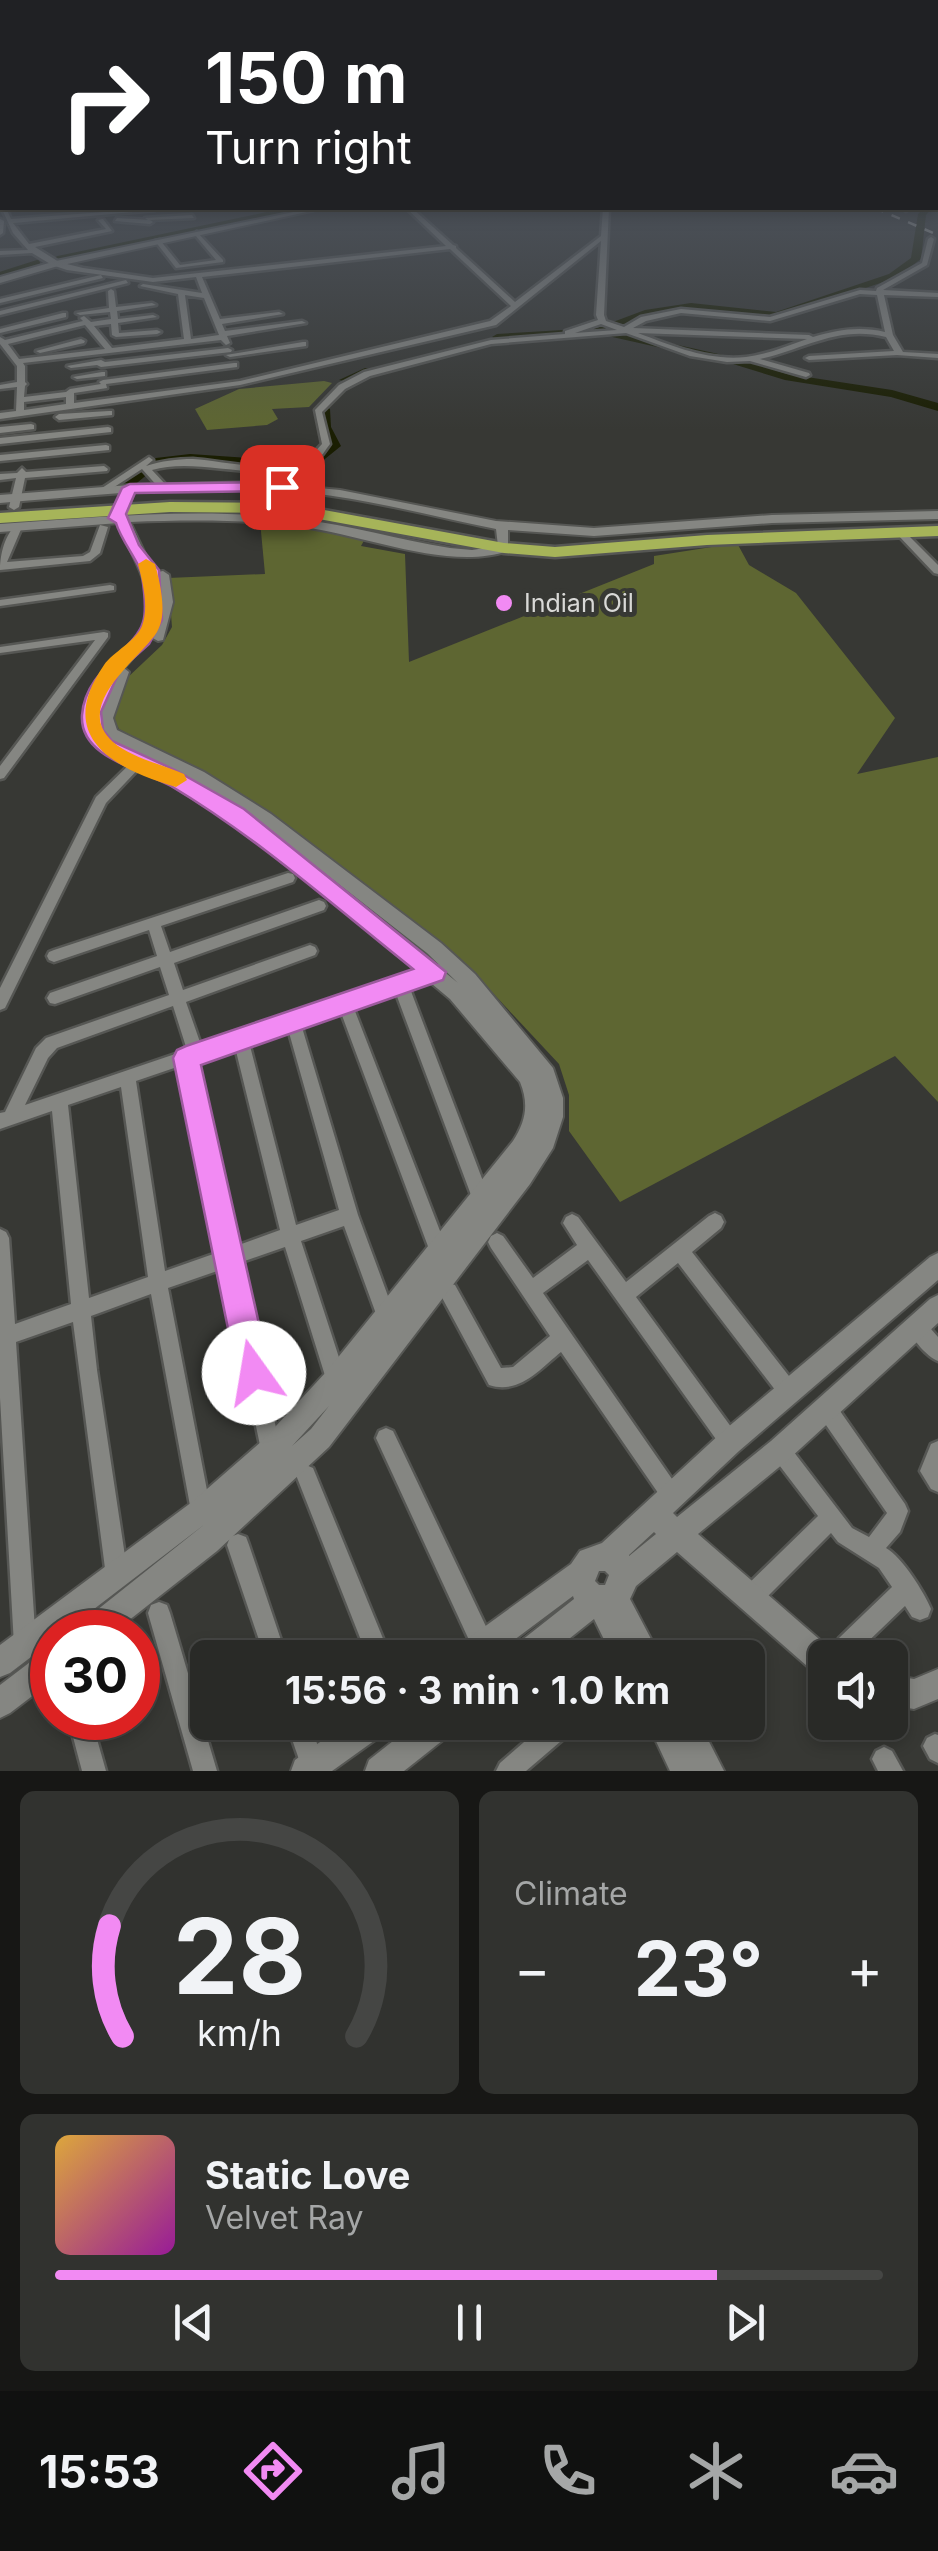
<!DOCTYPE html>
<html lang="en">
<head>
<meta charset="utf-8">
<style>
  :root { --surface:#292a27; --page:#31322f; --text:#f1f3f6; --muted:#a5a7a7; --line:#454644; --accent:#f28af3 }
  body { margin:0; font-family:Inter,sans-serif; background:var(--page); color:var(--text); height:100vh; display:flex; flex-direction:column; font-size:38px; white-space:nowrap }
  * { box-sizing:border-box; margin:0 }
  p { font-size:32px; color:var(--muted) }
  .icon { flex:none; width:55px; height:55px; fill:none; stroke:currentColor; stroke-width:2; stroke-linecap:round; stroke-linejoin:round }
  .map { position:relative; height:1771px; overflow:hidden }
  .sheet { display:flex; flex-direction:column; gap:20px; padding:20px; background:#171715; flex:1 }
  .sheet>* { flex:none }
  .top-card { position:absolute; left:0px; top:0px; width:940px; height:210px; box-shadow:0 5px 15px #0003,0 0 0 2px var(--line); background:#202124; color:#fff; overflow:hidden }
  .controls { position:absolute; left:808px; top:1640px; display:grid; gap:20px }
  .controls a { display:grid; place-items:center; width:100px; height:100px; border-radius:15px; background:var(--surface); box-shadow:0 5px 15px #0003,0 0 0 2px var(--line); font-size:50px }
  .speed { position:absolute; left:30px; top:1610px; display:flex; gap:20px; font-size:50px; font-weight:700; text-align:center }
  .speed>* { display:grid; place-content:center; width:130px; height:130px; border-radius:50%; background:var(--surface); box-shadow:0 5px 15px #0003,0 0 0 2px var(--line); line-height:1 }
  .speed .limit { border:15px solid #d22; background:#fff; color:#111 }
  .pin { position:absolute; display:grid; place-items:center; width:85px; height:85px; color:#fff; margin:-42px; border-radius:20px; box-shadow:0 5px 15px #0006 }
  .me { position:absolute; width:110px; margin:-55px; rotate:347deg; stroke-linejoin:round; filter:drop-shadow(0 0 8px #0008) }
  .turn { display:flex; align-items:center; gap:35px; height:210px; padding:0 40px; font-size:45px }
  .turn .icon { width:130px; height:130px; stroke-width:2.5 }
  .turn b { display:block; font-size:70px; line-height:85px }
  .big { font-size:75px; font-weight:700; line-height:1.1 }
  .sheet .card { flex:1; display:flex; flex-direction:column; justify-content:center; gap:15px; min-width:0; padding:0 35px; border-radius:15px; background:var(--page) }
  .sheet .dial { align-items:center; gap:0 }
  .dial svg { height:260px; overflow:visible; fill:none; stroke:var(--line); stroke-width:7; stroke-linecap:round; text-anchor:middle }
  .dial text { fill:var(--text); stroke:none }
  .song { display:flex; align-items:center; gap:30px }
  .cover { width:120px; height:120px; border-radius:15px; background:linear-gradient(135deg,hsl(40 70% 55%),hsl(300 70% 35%)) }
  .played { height:10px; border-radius:5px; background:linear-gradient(90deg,var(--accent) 80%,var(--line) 80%) }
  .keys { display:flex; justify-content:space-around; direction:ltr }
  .heat { display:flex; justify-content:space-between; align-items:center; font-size:55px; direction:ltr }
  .sheet .tiles { flex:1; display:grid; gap:20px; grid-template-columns:1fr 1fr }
  .card:last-child { grid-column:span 2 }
  .trip { position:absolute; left:190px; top:1640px; width:575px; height:100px; border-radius:15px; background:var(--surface); box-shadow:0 5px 15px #0003,0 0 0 2px var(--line); font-weight:700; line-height:100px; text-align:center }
  .tabs { display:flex; height:160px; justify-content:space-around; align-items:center; background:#101110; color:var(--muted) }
  .tabs .icon { width:70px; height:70px }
  .tabs .current { color:var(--accent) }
  .tabs b { font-size:45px; color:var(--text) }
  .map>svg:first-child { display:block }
  .green { fill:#5e6632 }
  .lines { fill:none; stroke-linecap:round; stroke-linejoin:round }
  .canal { stroke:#1a1e02; stroke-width:6 }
  .river { fill:#1a1e02; fill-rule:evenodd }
  .street-casing { stroke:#565754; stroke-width:5 }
  .secondary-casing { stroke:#565754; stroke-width:4 }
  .highway-casing { stroke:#565754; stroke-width:5 }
  .street { fill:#858682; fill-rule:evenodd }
  .secondary { fill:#858682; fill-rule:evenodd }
  .highway { fill:#a6b459; fill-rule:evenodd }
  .rail { stroke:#b8b8b5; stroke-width:2.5; stroke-dasharray:9 9; stroke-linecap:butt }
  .route { fill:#f28af3; stroke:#9d5a9e; stroke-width:2.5 }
  .slow { fill:#f59e0b }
  .poi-dot { fill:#f28af3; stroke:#373834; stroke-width:4 }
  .labels { text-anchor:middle; stroke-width:10; stroke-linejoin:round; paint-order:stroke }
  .far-poi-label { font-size:25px; fill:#d9d9d7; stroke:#373834; text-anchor:start }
</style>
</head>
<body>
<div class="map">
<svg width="938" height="1771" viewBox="0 0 938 1771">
  <rect width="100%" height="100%" fill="#373834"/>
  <g class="green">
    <polygon points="324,381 332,383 309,407 272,409 278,419 267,425 207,430 195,409 239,389"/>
    <polygon points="260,521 367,535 361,546 405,554 409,662 654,564 654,556 737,543 749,565 796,593 895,718 857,774 938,757 938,1102 895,1056 620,1202 569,1131 569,1095 559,1064 460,958 269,812 119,729 112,715 126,679 162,645 172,627 168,578 265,574"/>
  </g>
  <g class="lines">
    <g class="canal">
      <polyline points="58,259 300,208"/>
      <polyline points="0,275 37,263"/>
    </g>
    <g class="river">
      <polygon points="924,208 932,208 926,215 921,259 895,278 777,318 691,309 651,315 611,330 736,358 787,374 892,390 938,403 938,411 891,397 785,380 733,364 599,334 497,340 492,337 497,334 597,328 645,310 691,303 776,312 889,274 911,258 918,214"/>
      <polygon points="365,368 375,370 349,382 339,380"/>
      <polygon points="324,405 330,409 331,427 341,446 315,467 309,463 328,445 319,427 318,409"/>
      <path d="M 190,454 L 293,461 L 299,465 C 276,479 218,462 188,462 C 175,462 160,468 150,462 L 156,458 Z"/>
      <polygon points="137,470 149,473 132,487 122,487 122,481"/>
    </g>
    <g class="street-casing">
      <g id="street">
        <polygon points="2,183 2,187 0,188 0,184"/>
        <path d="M 1,207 L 6,208 L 11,219 L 158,208 L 155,210 L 13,223 L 29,244 L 106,229 L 98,220 L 103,219 L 112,231 L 35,247 L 59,262 L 83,268 L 153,278 L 446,246 L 406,208 L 412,208 L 453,245 L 456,246 L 456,248 L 515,302 L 601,236 L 603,208 L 609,208 L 604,315 L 606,321 L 624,327 L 641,317 L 681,309 L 770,317 L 860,290 L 876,291 L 877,288 L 922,263 L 928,239 L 931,237 L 934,239 L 927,265 L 883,290 L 938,293 L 938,297 L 884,295 L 893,335 L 903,352 L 938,354 L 938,358 L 897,355 L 809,360 L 805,358 L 809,356 L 894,351 L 886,337 C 838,325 805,349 760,359 L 809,373 L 810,375 L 806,377 L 750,361 L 727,362 L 690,356 L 626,333 L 491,344 L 370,376 L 345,389 L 322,412 L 330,444 C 326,449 321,458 315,462 C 276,488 200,455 152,470 L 166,485 L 166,489 L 160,489 L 142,469 L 105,493 L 102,492 L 102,488 L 149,457 L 153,460 L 146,466 C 162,461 176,459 193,459 C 225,461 285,477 311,456 C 315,452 318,448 322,444 L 315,410 L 339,385 L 364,372 L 491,340 L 565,334 L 565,331 L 598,320 L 596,315 L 601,241 L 496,325 L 240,385 L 0,419 L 0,413 L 16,411 L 17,387 L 0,389 L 0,385 L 17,382 L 17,366 L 0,344 L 0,337 L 5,340 L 83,321 L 80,318 L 84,316 L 91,322 L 111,319 L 110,312 L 80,315 L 76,313 L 109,308 L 108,291 L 111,289 L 114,291 L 116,307 L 152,303 L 156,305 L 117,311 L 118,319 L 153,315 L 157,317 L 118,323 L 119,333 L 157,330 L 161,332 L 157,334 L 116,337 L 112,335 L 111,324 L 94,326 L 112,348 L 184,339 L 178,294 L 140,286 L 143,284 L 202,293 L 196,277 L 153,282 L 67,270 L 52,265 L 32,253 L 0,255 L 0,251 L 28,250 L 13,233 ZM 450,249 L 511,306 L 490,321 L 240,381 L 74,403 L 74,393 L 107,388 L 106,384 L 237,367 L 237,363 L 234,363 L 103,380 L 99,382 L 101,384 L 70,389 L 66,392 L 24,397 L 25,386 L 27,384 L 25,382 L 25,366 L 23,363 L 221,340 L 226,345 L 230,343 L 227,336 L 306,323 L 302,321 L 225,331 L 222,324 L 283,314 L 279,312 L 220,319 L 202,277 ZM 860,294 L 877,295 L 885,332 C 859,326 837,330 813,337 L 809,335 L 633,328 L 646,321 L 681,313 L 770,321 ZM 185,295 L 204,298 L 219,335 L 191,339 ZM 601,324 L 617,330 L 575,333 ZM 85,325 L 105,349 L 19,359 L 8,344 ZM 638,333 L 807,339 C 787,346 766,355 746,357 C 708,361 672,346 638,333 ZM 66,397 L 66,404 L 24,410 L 24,402 Z"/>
        <polygon points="902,208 908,208 909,209 906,211"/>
        <polygon points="192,215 194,218 148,220 145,218"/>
        <polygon points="117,218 150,220 153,222 150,224 115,221"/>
        <polygon points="0,219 4,221 3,233 0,235"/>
        <polygon points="197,232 223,260 223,262 176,268 155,241 160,240 180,265 216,260 195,235"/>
        <polygon points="101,275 103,278 0,303 0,299"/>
        <polygon points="126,280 128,283 0,315 0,311"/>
        <polygon points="63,313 66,313 66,317 0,333 0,329"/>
        <polygon points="81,339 85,341 84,343 40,353 36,351"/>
        <polygon points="303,342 306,342 306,346 230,357 226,355"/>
        <polygon points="228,348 232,350 231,352 101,367 97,365 71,368 67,366 101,360 105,362"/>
        <polygon points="102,372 105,372 105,376 77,379 73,377"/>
        <polygon points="109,411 112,411 112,415 59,420 55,417 59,414"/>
        <polygon points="31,424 34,425 34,429 0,433 0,427"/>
        <polygon points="108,427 111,428 111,432 0,444 0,438"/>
        <polygon points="106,445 109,446 109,450 0,461 0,455"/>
        <polygon points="104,466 108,469 107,471 25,478 19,507 14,510 9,507 16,478 0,480 0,474 17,473 22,468 26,472"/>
        <path d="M 17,524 L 22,527 L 7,562 L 83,556 L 90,552 L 100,525 L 108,527 L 100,553 L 90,561 L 0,570 C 0,554 5,534 17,524 Z"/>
        <polygon points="897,530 903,530 938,565 938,574 934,573 897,534"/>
        <polygon points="110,585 114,586 114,590 0,606 0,600"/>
        <polygon points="104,632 108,633 108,637 4,778 0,779 0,766 95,640 0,653 0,647"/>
        <polygon points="140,757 146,761 106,803 5,1008 0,1010 0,988 96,797 136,758"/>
        <path d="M 288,873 L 293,874 L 295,878 L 293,882 L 161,926 L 170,952 L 319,900 L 324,902 L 326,906 L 324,910 L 174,963 L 183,990 L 310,945 L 315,947 L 317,951 L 315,955 L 186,1002 L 201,1045 L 438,964 L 443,966 L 445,970 L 443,974 L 409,986 L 489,1197 L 486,1203 L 480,1206 L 474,1203 L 395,991 L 353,1006 L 447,1249 L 444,1255 L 438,1258 L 432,1255 L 429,1249 L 340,1010 L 301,1024 L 358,1215 L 395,1315 L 393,1322 L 386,1324 L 379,1322 L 344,1226 L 301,1241 L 347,1382 L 344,1389 L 337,1392 L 330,1389 L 327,1382 L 285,1247 L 239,1263 L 281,1450 L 278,1457 L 271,1460 L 264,1457 L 261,1450 L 223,1269 L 168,1288 L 211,1511 L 208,1518 L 201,1521 L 194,1518 L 191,1511 L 151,1294 L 91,1316 L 97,1370 L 128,1576 L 125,1584 L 117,1587 L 109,1584 L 106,1576 L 73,1322 L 16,1342 L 36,1645 L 33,1653 L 25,1656 L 17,1653 L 14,1645 L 0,1398 L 0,1229 L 6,1232 L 9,1238 L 15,1324 L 71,1304 L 52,1111 L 0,1129 L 0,1113 L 5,1112 L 36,1048 L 46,1038 L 169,995 L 160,967 L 55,1004 L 50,1003 L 47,998 L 50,993 L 157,956 L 149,930 L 54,962 L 49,960 L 47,956 L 49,952 L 54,950 ZM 173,1006 L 187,1050 L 25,1105 L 48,1058 L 57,1048 ZM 288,1029 L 339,1210 L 296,1225 L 249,1042 ZM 235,1047 L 280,1230 L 236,1246 L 195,1061 ZM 180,1066 L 219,1252 L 165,1271 L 136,1081 ZM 121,1087 L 148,1277 L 89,1298 L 68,1105 Z"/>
        <path d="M 715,1213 L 721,1216 L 724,1222 L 721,1228 L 692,1252 L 796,1385 L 799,1392 L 796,1399 L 789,1402 L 782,1399 L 678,1263 L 636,1297 L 737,1435 L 740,1442 L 737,1449 L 730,1452 L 723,1449 L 588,1260 L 543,1293 L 679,1489 L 682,1496 L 679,1503 L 672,1506 L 665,1503 L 561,1352 C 540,1369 519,1395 489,1385 L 439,1292 L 441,1285 L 448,1283 L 455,1285 L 501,1368 L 513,1367 L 550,1336 L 491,1248 L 488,1242 L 491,1236 L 497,1233 L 503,1236 L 533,1278 L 577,1245 L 563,1223 L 566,1217 L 572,1214 L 578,1217 L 626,1282 L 709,1216 Z"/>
        <path d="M 917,1319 L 924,1321 L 938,1337 L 938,1361 C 926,1356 913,1340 908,1328 L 910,1321 Z"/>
        <path d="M 826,1398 L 833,1401 L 905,1504 L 908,1511 L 900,1532 L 886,1548 C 902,1557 924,1592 931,1609 L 928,1617 L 920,1620 L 912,1617 L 905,1606 L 855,1654 L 847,1657 L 839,1654 L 836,1646 L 839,1638 L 892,1587 L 879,1568 L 838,1542 L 831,1533 L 758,1606 L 750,1609 L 742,1606 L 739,1598 L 742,1590 L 818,1516 L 773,1457 L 770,1450 L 773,1443 L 780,1440 L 787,1443 L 852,1528 L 869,1537 L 887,1513 L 819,1415 L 816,1408 L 819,1401 Z"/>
        <polygon points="386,1428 393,1431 491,1637 494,1645 491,1653 483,1656 475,1653 376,1438 379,1431"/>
        <polygon points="938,1441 938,1492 931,1489 920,1471 931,1444"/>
        <polygon points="306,1465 313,1468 391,1658 368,1658 296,1475 299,1468"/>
        <polygon points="238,1534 246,1537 249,1545 287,1658 265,1658 227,1545 230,1537"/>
        <polygon points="159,1602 167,1605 170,1613 217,1771 193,1771 148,1613 151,1605"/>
        <polygon points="68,1718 91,1718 106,1771 82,1771"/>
        <polygon points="286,1722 310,1722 324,1765 321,1771 303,1771"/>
        <polygon points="547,1722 577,1722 574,1730 526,1771 496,1771 500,1763"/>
        <polygon points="935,1734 938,1735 938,1763 930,1759 923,1746 927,1738"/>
        <polygon points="884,1747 892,1751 903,1771 878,1771 872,1759 876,1751"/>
      </g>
    </g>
    <g class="secondary-casing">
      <g id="secondary">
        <polygon points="313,208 325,208 58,266 0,283 0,277 56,261"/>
        <path d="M 256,482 L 340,490 L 496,521 L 594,528 L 772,515 L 938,511 L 938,519 L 772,523 L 594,536 L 508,530 L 508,551 C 448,571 365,535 302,527 C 245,519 188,520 130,522 L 157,579 L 158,572 L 163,571 L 169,575 L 173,602 L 163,640 L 158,641 L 151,637 L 124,668 L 129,672 L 113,718 L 117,730 L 204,772 L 271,814 L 441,943 L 475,974 L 553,1068 L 563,1098 L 563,1117 L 553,1148 L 530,1184 L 329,1447 L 217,1551 L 114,1632 L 78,1632 L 82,1622 L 205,1524 L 64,1632 L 52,1632 L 52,1641 L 10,1673 L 0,1677 L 0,1645 L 192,1502 L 262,1441 L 327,1371 L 513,1141 C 526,1121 529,1104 520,1082 L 450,999 L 261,841 L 162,779 L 93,743 C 60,673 136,668 146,618 C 154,582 129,555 119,523 L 0,532 L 0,524 C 100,517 199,507 299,519 C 350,525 400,540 450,548 L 472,550 L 498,546 L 496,529 C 417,513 335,490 253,489 C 169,487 84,496 0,503 L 0,495 L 130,485 ZM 111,682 L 99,714 L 100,701 ZM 142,755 L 192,780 L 269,830 L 174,771 ZM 290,846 L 427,953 L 458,983 ZM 329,1406 L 311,1429 L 292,1446 Z"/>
        <path d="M 938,1253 L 938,1280 L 739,1451 L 673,1513 L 677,1517 L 771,1441 L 930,1299 L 938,1295 L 938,1323 L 789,1459 L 698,1534 L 835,1653 L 837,1658 L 825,1658 L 825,1677 L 815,1673 L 677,1552 L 636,1586 L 630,1599 L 661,1658 L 613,1658 L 594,1619 L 545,1658 L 508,1658 L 512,1648 L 574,1599 L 573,1596 L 490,1658 L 451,1658 L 455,1648 L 571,1564 L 580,1551 L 602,1543 L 721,1433 L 930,1257 ZM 654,1532 L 656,1534 L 629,1556 L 629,1555 ZM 599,1571 L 605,1571 L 609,1575 L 605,1585 L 599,1585 L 595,1581 Z"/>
        <polygon points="52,1649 52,1681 10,1713 0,1718 0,1685 42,1653"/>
        <polygon points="938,1669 938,1699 914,1709 890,1705 890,1675 914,1679"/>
        <polygon points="348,1722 389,1722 385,1733 332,1771 291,1771 295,1760"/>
        <polygon points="417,1722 456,1722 452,1733 404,1771 365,1771 369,1760"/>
        <polygon points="647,1722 699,1722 724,1771 670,1771"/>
      </g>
    </g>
    <g class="highway-casing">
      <polygon id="highway" points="170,502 286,503 504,543 555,547 707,535 938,526 938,536 707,545 555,557 504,553 286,513 170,512 0,523 0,513"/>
    </g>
    <use href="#street" class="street"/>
    <use href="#secondary" class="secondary"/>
    <use href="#highway" class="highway"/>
    <polyline class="rail" points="875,208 938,235"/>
  </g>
  <linearGradient id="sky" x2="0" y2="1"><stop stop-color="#1e1f1d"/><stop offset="0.42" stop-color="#4d535c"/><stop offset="1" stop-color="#4d535c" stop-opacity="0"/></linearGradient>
  <rect width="938" height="430" fill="url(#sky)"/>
  <path class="route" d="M 130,484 L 282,482 L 290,487 L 282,491 L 135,493 L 126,514 L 139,545 L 159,570 L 162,620 L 149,644 L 120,670 L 101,712 L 103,730 L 112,741 L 175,770 L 244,809 L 446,972 L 443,980 L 201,1065 L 270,1373 L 265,1385 L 254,1389 L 242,1385 L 237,1373 L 173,1058 L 177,1050 L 186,1046 L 413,969 C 334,906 258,838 171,786 C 141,769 79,758 82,715 C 85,670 135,650 143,622 C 147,610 144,589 142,576 C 141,564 121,541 116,523 L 108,518 L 122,488 Z"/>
  <path class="slow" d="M 146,559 L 155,564 C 160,583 168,614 157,632 C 141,658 71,705 113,742 C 130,757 163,765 184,774 L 187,780 L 176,787 C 111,768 55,736 104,665 C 113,652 136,641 142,626 C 149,607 143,583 138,564 Z"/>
  <circle class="poi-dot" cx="504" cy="603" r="10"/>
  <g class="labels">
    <g class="far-poi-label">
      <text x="524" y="612">Indian Oil</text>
    </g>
  </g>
</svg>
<div class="controls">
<a><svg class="icon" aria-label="sound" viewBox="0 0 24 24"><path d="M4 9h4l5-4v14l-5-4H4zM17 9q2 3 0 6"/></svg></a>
</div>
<div class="speed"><div class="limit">30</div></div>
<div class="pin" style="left:282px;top:487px;background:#d93025"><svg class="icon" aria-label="arrive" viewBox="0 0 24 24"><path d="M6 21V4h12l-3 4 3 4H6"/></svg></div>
<svg class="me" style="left:254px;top:1373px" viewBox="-20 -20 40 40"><circle r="19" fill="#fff"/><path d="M0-13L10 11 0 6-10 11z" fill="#f28af3"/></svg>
<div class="trip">15:56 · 3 min · 1.0 km</div>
<div class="top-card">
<div class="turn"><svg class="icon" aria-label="right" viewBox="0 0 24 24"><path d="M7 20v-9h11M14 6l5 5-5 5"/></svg><div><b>150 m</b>Turn right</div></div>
</div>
</div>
<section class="sheet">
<div class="tiles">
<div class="card dial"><svg viewBox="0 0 100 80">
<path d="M14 69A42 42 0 1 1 86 69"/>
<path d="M14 69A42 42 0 0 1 10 35" stroke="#f28af3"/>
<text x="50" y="56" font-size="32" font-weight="700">28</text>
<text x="50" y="72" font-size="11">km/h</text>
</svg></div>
<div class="card"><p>Climate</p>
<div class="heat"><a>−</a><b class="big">23°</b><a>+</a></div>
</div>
<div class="card">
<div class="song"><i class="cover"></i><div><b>Static Love</b><p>Velvet Ray</p></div></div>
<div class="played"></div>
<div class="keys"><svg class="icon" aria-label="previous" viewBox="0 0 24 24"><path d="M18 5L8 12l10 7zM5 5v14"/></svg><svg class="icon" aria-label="pause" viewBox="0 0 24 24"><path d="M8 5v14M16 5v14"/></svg><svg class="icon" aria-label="next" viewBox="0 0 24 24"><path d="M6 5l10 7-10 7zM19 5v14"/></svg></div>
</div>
</div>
</section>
<nav class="tabs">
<b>15:53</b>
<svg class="icon current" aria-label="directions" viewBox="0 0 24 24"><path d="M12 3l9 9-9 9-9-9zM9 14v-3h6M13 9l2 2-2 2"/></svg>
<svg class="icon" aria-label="music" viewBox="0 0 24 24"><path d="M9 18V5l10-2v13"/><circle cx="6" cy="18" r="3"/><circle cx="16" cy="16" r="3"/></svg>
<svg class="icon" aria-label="phone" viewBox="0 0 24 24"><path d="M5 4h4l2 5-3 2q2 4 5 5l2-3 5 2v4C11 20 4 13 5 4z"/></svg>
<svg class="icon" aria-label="climate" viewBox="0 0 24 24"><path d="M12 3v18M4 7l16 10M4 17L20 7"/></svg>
<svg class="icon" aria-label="car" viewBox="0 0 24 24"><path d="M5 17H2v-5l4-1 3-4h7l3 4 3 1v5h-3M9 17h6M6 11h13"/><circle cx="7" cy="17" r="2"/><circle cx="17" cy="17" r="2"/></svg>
</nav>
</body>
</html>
